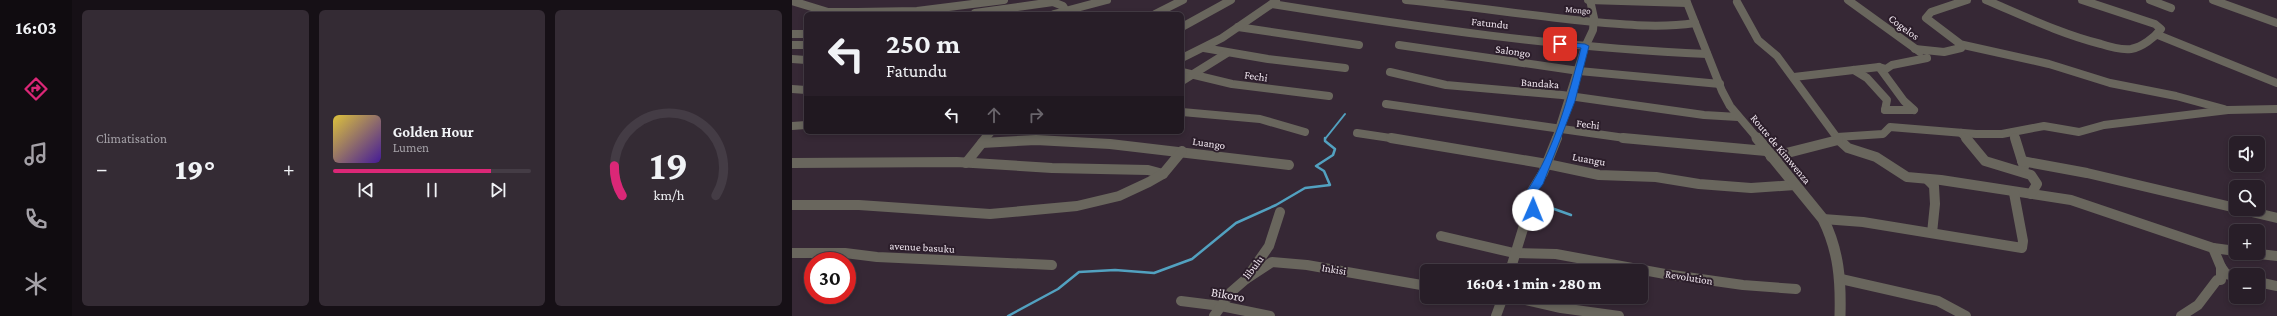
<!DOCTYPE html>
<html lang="fr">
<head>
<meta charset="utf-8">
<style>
  :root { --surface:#281e28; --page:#342b34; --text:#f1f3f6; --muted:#a5a2a8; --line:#443c45; --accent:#db2777 }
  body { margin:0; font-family:"Crimson Pro",serif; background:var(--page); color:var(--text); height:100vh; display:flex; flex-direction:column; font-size:15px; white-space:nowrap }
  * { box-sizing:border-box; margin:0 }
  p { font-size:13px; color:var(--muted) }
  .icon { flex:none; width:22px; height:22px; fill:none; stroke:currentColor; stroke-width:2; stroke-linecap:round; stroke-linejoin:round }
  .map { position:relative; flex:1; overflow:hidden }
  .sheet { display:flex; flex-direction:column; gap:10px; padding:10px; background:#161016; width:720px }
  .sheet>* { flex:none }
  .top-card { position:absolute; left:12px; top:12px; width:380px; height:122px; border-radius:6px; box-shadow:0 2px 6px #0003,0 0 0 1px var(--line); background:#281e28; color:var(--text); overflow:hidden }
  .controls { position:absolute; left:1437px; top:136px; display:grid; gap:8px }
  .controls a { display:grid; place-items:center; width:36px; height:36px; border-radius:6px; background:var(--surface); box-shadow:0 2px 6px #0003,0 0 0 1px var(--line); font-size:20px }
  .speed { position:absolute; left:12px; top:252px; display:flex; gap:8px; font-size:20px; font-weight:700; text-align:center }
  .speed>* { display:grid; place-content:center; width:52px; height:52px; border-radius:50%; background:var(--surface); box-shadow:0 2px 6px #0003,0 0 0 1px var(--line); line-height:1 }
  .speed .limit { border:6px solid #d22; background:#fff; color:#111 }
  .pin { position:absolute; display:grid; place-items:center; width:34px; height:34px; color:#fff; margin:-17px; border-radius:8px; box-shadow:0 2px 6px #0006 }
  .me { position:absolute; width:44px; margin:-22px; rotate:1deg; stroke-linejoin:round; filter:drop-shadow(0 0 3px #0008) }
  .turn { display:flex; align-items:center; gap:14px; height:84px; padding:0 16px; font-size:18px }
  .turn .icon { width:52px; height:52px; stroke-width:2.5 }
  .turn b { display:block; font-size:28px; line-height:34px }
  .lanes { display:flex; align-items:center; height:38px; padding:0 16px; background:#0003; justify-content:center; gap:20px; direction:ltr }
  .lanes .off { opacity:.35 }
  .big { font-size:30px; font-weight:800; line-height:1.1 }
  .sheet .tile { flex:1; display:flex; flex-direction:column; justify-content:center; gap:6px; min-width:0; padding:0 14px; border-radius:6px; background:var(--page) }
  .sheet .dial { align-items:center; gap:0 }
  .dial svg { height:104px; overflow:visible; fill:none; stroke:var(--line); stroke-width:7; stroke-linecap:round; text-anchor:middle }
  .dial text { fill:var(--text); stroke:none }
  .song { display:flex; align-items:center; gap:12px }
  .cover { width:48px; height:48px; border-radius:6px; background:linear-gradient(135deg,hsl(50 70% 55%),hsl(260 70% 35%)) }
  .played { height:4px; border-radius:2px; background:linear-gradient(90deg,var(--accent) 80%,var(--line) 80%) }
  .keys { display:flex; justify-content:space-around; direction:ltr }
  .heat { display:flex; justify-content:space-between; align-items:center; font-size:22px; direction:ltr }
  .sheet .tiles { flex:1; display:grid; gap:10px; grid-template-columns:repeat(3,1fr) }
  .trip { position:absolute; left:628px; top:264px; width:228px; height:40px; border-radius:6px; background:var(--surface); box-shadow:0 2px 6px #0003,0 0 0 1px var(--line); font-weight:800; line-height:40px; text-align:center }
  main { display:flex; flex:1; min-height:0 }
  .menu { display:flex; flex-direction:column; width:72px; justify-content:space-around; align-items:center; background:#100c10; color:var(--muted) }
  .menu .icon { width:28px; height:28px }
  .menu .selected { color:var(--accent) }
  .menu b { font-size:18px; color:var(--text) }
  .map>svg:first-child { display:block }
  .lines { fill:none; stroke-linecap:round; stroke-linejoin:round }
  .stream-far1 { stroke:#52a1c0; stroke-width:2 }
  .stream { stroke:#52a1c0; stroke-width:2.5 }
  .minor-far1 { stroke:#69665d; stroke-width:8 }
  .minor { stroke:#69665d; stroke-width:10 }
  .tertiary-far1 { stroke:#69665d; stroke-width:8 }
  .tertiary { stroke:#69665d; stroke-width:11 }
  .route { fill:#1a73e8; stroke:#114b97 }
  .labels { text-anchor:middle; stroke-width:4; stroke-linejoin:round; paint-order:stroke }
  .far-street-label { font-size:9px; fill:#f0e6ef; stroke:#2c1e2b }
  .street-label { font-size:11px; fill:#f0e6ef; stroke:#2c1e2b }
  .near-street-label { font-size:13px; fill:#f0e6ef; stroke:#2c1e2b }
</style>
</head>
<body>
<main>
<nav class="menu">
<b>16:03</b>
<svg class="icon selected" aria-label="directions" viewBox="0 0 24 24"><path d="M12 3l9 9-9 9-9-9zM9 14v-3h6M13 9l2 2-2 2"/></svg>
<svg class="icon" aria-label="music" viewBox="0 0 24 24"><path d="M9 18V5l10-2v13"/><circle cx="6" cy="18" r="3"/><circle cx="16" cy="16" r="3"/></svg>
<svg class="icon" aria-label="phone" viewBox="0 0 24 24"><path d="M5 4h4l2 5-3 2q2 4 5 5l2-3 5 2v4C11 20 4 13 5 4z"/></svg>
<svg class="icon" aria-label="climate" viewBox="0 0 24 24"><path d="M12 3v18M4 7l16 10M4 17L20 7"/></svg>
</nav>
<section class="sheet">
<div class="tiles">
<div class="tile"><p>Climatisation</p>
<div class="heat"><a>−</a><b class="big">19°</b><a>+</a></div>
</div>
<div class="tile">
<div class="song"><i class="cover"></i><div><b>Golden Hour</b><p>Lumen</p></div></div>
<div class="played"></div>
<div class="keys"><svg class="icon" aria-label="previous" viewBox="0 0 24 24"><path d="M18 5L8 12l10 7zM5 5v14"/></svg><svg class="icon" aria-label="pause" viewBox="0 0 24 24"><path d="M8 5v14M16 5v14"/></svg><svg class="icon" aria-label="next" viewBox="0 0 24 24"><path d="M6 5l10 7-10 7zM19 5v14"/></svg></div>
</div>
<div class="tile dial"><svg viewBox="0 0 100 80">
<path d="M14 69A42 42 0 1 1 86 69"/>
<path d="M14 69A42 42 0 0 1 8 46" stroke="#db2777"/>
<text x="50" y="56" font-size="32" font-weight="700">19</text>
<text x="50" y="72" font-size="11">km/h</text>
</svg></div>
</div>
</section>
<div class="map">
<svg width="1485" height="316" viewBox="0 0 1485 316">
  <rect width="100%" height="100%" fill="#362835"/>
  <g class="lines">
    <polyline class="stream-far1" points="533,139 553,114"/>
    <g class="stream">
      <polyline points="751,205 779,215"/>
      <polyline points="216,316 266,289 287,272 323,270 362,273 400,259 444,223 484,205 513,188 538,185 532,171 524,166 541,155 543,149 533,141 533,138"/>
    </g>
    <g class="minor-far1">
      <path d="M 614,0 C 677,6 739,16 802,22 C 837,25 869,28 903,23"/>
      <polyline points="796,0 895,3"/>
      <polyline points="1056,0 1128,52"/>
      <path d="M 1194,0 C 1232,16 1269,34 1309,44 C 1318,47 1329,50 1339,49 C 1350,47 1362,38 1369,29 L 1363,24 L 1290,0"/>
      <polyline points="1358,0 1379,8"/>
      <polyline points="1421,0 1485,23"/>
      <polyline points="0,1 36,12 65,12 125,11 212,0"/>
      <polyline points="945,2 966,40 985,56 1046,139"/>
      <path d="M 480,4 C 624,27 769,48 915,54"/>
      <polyline points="183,13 261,2 271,6 274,11"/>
      <polyline points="262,14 315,0"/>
      <polyline points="363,14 391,0"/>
      <polyline points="390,27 439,0"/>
      <polyline points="446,27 567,45"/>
      <polyline points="0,34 14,34"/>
      <polyline points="1366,35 1485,83"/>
      <polyline points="1167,44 1257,64 1318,83 1384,96 1432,109"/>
      <polyline points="0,45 14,45"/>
      <polyline points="607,45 787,71 928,84"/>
      <polyline points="412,48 476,59 553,68"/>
      <polyline points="1123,49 1152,52 1169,48 1167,43 1134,18 1139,12 1175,0"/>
      <polyline points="390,58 430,38 484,1"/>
      <polyline points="0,59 14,60"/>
      <polyline points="1087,67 1112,101 1122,110"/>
      <polyline points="1062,70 1075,78 1095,100 1093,110"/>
      <polyline points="390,72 440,84 537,96"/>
      <polyline points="598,72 654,85 770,95 912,115 946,117"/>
      <polyline points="1002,77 1087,67 1094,69 1100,65 1135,58"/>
      <polyline points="390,81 435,53"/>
      <polyline points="0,89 14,90"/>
      <polyline points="594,104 840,139"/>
      <polyline points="1093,110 1121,110"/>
      <polyline points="390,112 468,119 513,132"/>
      <polyline points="0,126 14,125"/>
      <polyline points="1221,132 1223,139"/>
      <polyline points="565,133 605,139"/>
      <polyline points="1169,133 1175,139"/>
      <polyline points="1045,137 1091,134 1098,127 1184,134 1210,134 1252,126 1287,132 1312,125 1436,110 1485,109"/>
      <polyline points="193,139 199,132"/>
      <polyline points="764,139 793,47 801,30 802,18 798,0"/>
    </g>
    <g class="minor">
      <polyline points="599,138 755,164 807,175 864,177 907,184 959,188 1003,185"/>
      <polyline points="831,138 974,151"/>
      <polyline points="1045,138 1056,148 1084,157 1115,177 1149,180 1279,200 1421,248 1444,251"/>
      <polyline points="1174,138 1193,161 1239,175 1245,184 1239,194"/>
      <polyline points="1223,138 1232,167"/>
      <polyline points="190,143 244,140 318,144 497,165"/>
      <polyline points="979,157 1046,140"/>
      <polyline points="1230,161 1295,173 1444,208"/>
      <polyline points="0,163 165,162 260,168 356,170 371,174"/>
      <polyline points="174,163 194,138"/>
      <polyline points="1136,180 1142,186 1143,204 1140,233"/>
      <polyline points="0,205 67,205 198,214 285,206 327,196 357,182 371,174 390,151"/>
      <polyline points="1447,209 1485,218"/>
      <polyline points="1031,219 1071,222 1230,248 1231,241 1222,193"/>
      <polyline points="649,236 722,253 764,254 873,274 951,285 1004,289"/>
      <polyline points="0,253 53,253 85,257 260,265"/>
      <polyline points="1459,253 1485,256"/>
      <polyline points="1429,267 1434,274 1444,276"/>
      <polyline points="718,271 734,219 742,206 740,191 751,173 765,138"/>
      <polyline points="454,279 480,262 515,265 635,286"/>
      <polyline points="1049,279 1146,301 1174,316"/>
      <polyline points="1466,282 1485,286"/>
      <polyline points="720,297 769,308 827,316"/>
      <polyline points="389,301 429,306 478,316"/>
      <polyline points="422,316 439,292 454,279 477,246 488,212"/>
      <polyline points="704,316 711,297"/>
      <polyline points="1389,316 1406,305 1425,280 1429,280 1429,267 1421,248"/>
    </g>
    <polyline class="tertiary-far1" points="894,0 930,91 938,106 966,139"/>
    <path class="tertiary" d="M 965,138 L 1031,219 C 1047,251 1049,281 1048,316"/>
  </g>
  <path class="route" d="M 768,42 L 793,44 L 797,46 L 783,101 L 751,184 L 745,192 L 746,210 L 741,213 L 736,210 L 735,191 C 763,149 776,97 789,48 L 765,46 L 764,44 Z"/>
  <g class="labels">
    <g class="far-street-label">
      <text transform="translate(786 10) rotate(4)" y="3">Mongo</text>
    </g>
    <g class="street-label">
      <text transform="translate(698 23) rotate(6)" y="4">Fatundu</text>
      <text transform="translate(1112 27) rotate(36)" y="4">Cogelos</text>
      <text transform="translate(721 51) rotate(8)" y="4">Salongo</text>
      <text transform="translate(464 76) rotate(8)" y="4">Fechi</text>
      <text transform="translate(748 83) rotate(4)" y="4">Bandaka</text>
      <text transform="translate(796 124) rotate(6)" y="4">Fechi</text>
      <text transform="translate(417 143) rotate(8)" y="4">Luango</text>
      <text transform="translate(989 149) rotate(50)" y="4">Route de Kimwenza</text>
      <text transform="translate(797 159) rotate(10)" y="4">Luangu</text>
      <text transform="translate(130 247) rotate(3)" y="4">avenue basuku</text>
      <text transform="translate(461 267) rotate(-52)" y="4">libulu</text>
      <text transform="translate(542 269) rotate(9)" y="4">Inkisi</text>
      <text transform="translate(897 277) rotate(9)" y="4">Revolution</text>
    </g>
    <g class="near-street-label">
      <text transform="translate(436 294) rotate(10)" y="5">Bikoro</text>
    </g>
  </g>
</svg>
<div class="controls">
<a><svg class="icon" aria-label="sound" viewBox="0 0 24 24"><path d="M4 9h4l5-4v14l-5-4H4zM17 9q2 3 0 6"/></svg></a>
<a><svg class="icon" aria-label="search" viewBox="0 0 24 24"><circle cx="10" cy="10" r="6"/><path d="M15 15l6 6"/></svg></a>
<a>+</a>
<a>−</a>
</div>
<div class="speed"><div class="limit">30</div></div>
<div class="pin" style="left:768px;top:44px;background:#d93025"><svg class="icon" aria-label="arrive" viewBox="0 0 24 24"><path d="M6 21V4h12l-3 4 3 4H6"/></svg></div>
<svg class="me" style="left:741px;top:210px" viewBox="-20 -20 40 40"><circle r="19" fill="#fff"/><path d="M0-13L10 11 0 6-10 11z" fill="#1a73e8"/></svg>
<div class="trip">16:04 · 1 min · 280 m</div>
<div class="top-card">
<div class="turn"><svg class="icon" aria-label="left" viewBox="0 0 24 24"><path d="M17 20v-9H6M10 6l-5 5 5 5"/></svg><div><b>250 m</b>Fatundu</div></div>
<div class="lanes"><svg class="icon" aria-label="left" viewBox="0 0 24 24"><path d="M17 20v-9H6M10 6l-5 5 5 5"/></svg><svg class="icon off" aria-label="ahead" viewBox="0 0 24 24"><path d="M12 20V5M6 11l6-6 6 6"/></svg><svg class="icon off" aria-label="right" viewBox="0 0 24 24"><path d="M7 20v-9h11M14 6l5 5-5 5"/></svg></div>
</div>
</div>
</main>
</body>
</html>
